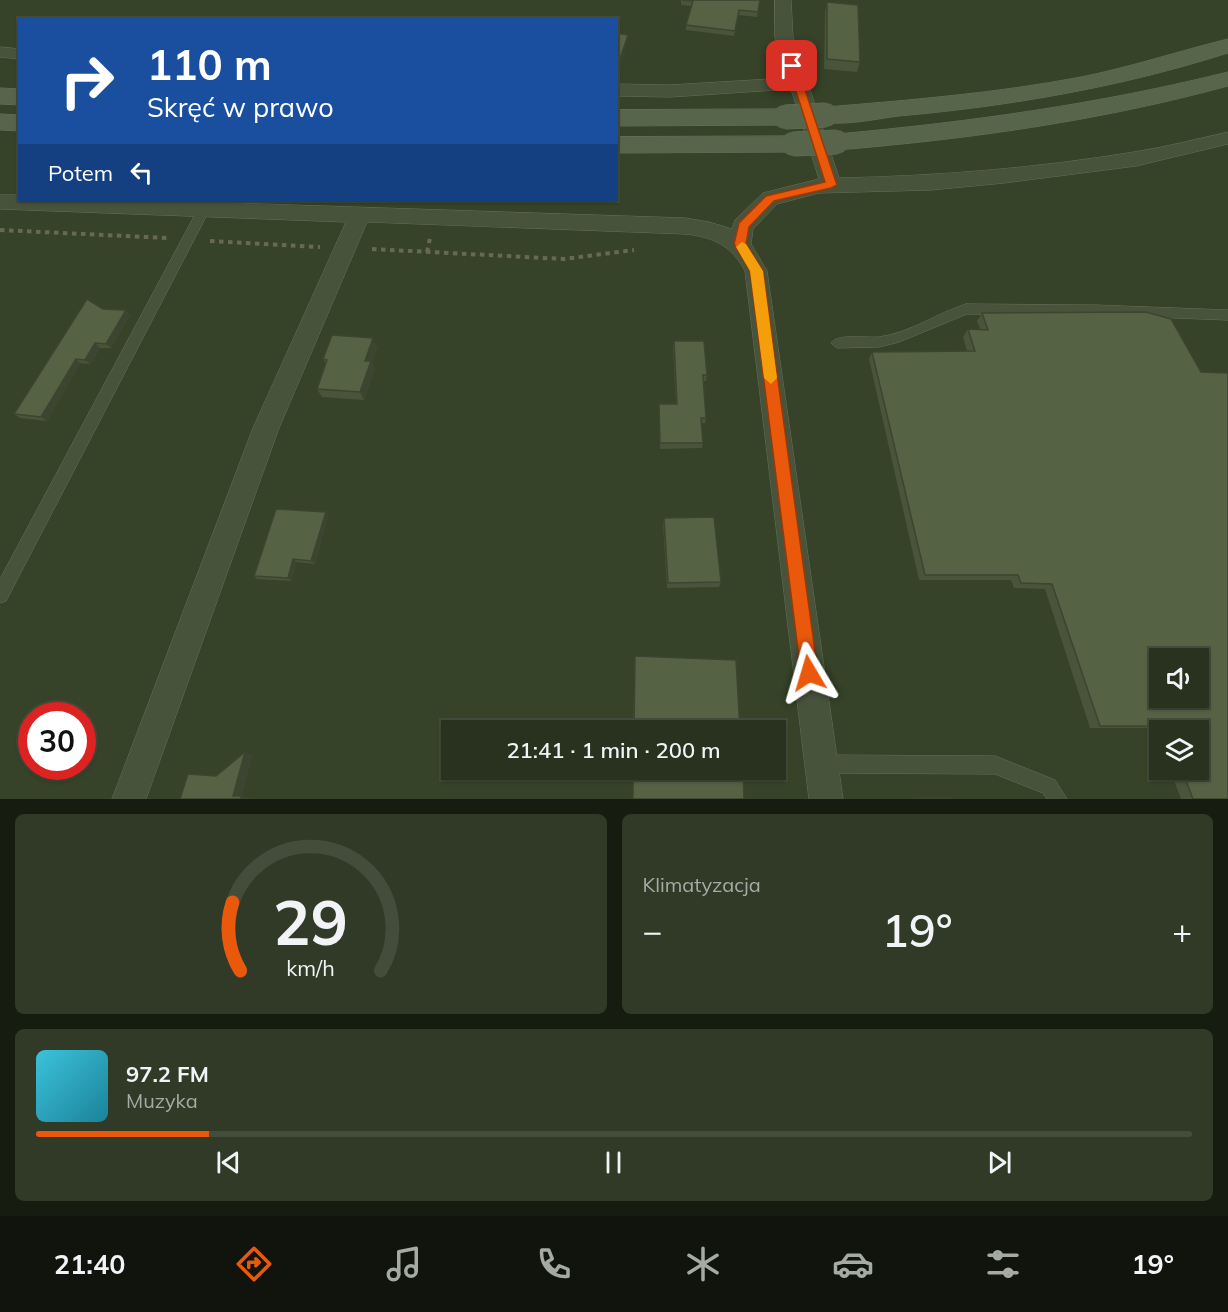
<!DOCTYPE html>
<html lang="pl">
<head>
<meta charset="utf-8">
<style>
  :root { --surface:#28321e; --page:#303a27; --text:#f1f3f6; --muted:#a5aaa4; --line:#444d3c; --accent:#ea580c }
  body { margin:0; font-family:Mulish,sans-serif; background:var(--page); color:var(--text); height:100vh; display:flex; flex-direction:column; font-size:22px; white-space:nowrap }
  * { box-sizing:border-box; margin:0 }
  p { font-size:20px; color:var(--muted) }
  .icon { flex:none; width:33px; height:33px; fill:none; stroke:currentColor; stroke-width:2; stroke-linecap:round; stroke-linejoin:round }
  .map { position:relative; height:799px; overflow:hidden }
  .drawer { display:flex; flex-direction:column; gap:15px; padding:15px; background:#161c10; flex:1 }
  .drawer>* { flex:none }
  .banner { position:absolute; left:18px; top:18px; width:600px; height:183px; border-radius:0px; box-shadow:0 2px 4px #0004,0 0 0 2px var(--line); background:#1a4fa0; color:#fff; overflow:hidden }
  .fabs { position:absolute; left:1149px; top:648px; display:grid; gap:12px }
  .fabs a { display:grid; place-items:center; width:60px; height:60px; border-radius:0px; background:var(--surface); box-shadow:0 2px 4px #0004,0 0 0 2px var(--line); font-size:30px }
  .speed { position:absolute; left:18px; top:702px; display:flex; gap:12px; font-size:30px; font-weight:700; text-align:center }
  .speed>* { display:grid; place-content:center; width:78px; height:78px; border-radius:50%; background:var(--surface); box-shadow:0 2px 4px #0004,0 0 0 2px var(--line); line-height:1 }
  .speed .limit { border:9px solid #d22; background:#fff; color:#111 }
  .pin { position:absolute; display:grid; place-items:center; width:51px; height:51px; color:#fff; margin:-26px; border-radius:12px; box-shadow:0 3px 9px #0006 }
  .me { position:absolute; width:66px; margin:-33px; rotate:353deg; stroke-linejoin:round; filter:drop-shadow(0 0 4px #0008) }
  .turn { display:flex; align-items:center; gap:21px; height:126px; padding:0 30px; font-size:27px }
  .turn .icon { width:78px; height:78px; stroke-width:2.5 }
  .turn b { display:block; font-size:42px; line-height:51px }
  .then { display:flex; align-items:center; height:57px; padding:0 30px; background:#0003; gap:12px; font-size:22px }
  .big { font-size:45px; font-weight:600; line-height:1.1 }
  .drawer .widget { flex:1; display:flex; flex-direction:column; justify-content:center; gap:9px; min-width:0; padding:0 21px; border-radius:9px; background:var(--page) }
  .drawer .dial { align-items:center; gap:0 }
  .dial svg { height:156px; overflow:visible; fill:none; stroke:var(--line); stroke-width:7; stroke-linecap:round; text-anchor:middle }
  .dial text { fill:var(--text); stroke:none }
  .song { display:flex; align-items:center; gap:18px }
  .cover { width:72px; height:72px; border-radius:9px; background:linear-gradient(135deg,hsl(190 70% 55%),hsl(190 70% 35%)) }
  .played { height:6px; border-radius:3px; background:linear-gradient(90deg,var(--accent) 15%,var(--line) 15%) }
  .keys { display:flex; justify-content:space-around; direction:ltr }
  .heat { display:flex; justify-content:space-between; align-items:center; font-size:33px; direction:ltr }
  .drawer .tiles { flex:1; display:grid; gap:15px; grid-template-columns:1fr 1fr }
  .widget:last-child { grid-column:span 2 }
  .trip { position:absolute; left:441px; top:720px; width:345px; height:60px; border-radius:0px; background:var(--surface); box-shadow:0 2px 4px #0004,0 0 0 2px var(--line); font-weight:600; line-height:60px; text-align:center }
  .tabs { display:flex; height:96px; justify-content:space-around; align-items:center; background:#10140c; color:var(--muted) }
  .tabs .icon { width:42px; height:42px }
  .tabs .current { color:var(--accent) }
  .tabs b { font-size:27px; color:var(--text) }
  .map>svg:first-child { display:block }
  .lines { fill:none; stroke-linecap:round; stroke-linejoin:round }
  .lane-casing { stroke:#66705a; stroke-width:1 }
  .street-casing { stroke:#66705a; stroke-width:1 }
  .secondary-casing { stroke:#66705a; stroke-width:1 }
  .path { stroke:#686951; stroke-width:4; stroke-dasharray:4.5 4.5; stroke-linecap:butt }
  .lane { fill:#48533c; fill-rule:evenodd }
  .street { fill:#48533c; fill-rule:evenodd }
  .secondary { fill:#57664a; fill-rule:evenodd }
  .secondary-bridge-casing { stroke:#66705a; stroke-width:25; stroke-linecap:butt }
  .secondary-bridge { stroke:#57664a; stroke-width:24 }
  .wall { fill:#49543a; fill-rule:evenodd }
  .shaded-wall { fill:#3c4530 }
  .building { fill:#556244; stroke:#3c4530; stroke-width:1.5; fill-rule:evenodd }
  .route { fill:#ea580c; stroke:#983908; stroke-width:1.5 }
  .slow { fill:#f59e0b }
</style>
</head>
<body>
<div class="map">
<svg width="1228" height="799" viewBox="0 0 1228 799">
  <rect width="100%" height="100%" fill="#364328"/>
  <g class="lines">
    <g class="lane-casing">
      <g id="lane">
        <polygon points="204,205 210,209 6,601 0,603 0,579 198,209"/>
        <path d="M 966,304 L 1095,305 L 1228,310 L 1228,320 L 1095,315 L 967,314 L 899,342 L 879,347 L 837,348 L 831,343 C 837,333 867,338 879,337 C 910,333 937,313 966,304 Z"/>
        <polygon points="821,755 995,756 1055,780 1067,799 1047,799 1043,793 995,774 821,773 815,770 812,764 815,758"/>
      </g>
    </g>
    <g class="street-casing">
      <g id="street">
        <path d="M 775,0 L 791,0 L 793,38 L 839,178 C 938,176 1037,168 1134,152 C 1166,147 1197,139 1228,132 L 1228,144 L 1136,166 L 1004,183 L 931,190 L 819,193 L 777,204 L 753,229 L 751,244 L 767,271 L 843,799 L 809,799 L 745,271 C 731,245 713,237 685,234 L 367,222 L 279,428 L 146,799 L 112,799 L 253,428 L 346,222 L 0,209 L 0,195 L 20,195 L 20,200 L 142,200 L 685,218 L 709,222 L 732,229 L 735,220 L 763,193 L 819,179 L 791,89 L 670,97 L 616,96 L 616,84 L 670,85 L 788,78 L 775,38 Z"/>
        <polygon points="0,47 20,49 20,59 0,57"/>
      </g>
    </g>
    <g class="secondary-casing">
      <g id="secondary">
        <path d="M 1228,39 L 1228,53 C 1121,87 1011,106 899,116 C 874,119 842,127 817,121 L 814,115 L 817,109 L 826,107 C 911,100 997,93 1081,77 C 1131,67 1179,51 1228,39 Z"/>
        <path d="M 1228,72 L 1228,86 C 1099,121 970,139 837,150 L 828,148 L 824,142 L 828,136 L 837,134 C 970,122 1099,104 1228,72 Z"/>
        <polygon points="0,88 20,89 20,105 0,104"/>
        <polygon points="785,109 794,111 797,117 794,123 785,125 616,126 616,110"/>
        <polygon points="0,114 20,115 20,131 0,130"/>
        <polygon points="793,136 802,138 806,144 802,150 793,152 616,153 616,137"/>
      </g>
    </g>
    <g class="path">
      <polyline points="0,230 167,238"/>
      <polyline points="210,241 320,247"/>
      <polyline points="372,249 564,259 634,250"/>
      <polyline points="427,252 430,238"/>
    </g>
    <use href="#lane" class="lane"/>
    <use href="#street" class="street"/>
    <use href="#secondary" class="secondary"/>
    <g class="secondary-bridge-casing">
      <g id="secondary-bridge">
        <polyline points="785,117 826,115"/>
        <polyline points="793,144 837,142"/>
      </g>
    </g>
    <use href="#secondary-bridge" class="secondary-bridge"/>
  </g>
  <g class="wall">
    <polygon points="681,0 760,0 757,17 739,15 734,36 686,30 686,25 692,6 681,5"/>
    <polygon points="827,2 860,62 857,72 824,69 825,12"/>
    <polygon points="103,309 126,310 130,315 111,348 100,348 90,364 80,363 47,421 20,418 14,414"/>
    <path d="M 1146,312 L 1171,319 L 1201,372 L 1228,373 L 1228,799 L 1181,799 L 1170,770 L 1198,770 L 1198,730 L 1160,730 L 1160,740 L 1155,728 L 1090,728 L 1045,589 L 1014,588 L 1011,580 L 919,580 L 869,359 L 872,352 L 967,351 L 963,337 L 968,329 L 980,329 L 977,321 L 982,313 ZM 1160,658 L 1198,658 L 1198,698 L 1160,698 Z"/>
    <polygon points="674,341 707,375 706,381 703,381 706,418 705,423 701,423 703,443 702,448 660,449 659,404 676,404 673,347"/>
    <polygon points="377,347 372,363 375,369 364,400 322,397 317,389 326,364 323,359"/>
    <polygon points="326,512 328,515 315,564 297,562 291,581 257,579 254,576"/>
    <polygon points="664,518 721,582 719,587 667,588 663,525"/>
    <polygon points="635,656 740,730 633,730"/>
  </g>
  <g class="shaded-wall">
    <polygon points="628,35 627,44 616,81 616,71"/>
    <polygon points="126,310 130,315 111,348 106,344"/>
    <polygon points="373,338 377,347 372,363 375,369 364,400 360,392 365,361"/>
    <polygon points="95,343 100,348 90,364 85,360"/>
    <polygon points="76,359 80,363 47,421 41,417"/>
    <polygon points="326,512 328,515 315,564 311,561"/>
    <polygon points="293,559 297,562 291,581 288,578"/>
    <polygon points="245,752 253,754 242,796 250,798 250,799 241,799 233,796"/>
  </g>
  <g class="building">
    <polygon points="682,0 760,0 758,12 739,10 735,31 686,25 693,1"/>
    <polygon points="827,2 858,5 860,62 827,59"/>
    <polygon points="616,33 628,35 616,71"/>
    <polygon points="87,299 103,309 126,310 106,344 95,343 85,360 76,359 41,417 14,414"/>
    <path d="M 1146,312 L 1171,319 L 1201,372 L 1228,373 L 1228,799 L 1193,799 L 1182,770 L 1198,770 L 1198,730 L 1168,730 L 1166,726 L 1100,726 L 1052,584 L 1021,583 L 1018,575 L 925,575 L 872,352 L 975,351 L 968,329 L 988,330 L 982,313 ZM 1160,658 L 1198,658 L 1198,698 L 1160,698 Z"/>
    <polygon points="332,335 373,338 365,361 371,361 360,392 317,389 327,360 323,359"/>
    <polygon points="674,341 704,341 707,375 703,375 706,418 701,418 703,443 660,443 659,404 677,404"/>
    <polygon points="276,509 326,512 311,561 293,559 288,578 254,576"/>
    <polygon points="714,517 721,582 668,583 664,518"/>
    <polygon points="635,656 736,660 740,730 634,730"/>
    <polygon points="245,752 233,796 241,796 241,799 180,799 188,774 216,776"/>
    <polygon points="633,770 743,770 744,799 633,799"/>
    <rect x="919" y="798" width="33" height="1"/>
  </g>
  <polygon class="route" points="792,63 797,66 837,185 831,188 774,201 749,227 746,244 763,271 818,673 815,679 809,681 803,679 801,673 750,271 734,244 739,223 766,196 825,182 788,66"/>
  <polygon class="slow" points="742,242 746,244 763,271 777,378 771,384 764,378 750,271 736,247"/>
</svg>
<div class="fabs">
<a><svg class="icon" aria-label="sound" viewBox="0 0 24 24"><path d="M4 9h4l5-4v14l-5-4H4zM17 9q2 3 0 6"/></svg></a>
<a><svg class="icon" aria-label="layers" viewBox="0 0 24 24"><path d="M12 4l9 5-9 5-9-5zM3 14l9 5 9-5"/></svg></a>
</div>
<div class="speed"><div class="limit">30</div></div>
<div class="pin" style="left:792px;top:66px;background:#d93025"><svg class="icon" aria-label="arrive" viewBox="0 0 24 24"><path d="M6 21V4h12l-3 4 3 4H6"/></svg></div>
<svg class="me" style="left:809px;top:673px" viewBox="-20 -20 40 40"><path d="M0-17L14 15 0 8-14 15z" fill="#ea580c" stroke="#fff" stroke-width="4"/></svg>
<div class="trip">21:41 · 1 min · 200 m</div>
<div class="banner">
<div class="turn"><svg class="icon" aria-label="right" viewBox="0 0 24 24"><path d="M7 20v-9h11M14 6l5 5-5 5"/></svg><div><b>110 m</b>Skręć w prawo</div></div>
<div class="then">Potem<svg class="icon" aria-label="left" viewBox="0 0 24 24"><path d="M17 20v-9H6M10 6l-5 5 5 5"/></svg></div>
</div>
</div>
<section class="drawer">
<div class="tiles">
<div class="widget dial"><svg viewBox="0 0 100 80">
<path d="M14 69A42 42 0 1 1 86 69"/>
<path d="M14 69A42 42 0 0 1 10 34" stroke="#ea580c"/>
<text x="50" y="56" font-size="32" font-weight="700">29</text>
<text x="50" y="72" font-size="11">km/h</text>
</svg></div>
<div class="widget"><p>Klimatyzacja</p>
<div class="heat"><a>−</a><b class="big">19°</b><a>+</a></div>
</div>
<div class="widget">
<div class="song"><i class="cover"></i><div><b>97.2 FM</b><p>Muzyka</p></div></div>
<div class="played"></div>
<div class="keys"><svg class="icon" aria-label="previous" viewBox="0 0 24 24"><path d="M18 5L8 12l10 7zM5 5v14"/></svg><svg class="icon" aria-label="pause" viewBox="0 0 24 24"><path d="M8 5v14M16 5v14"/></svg><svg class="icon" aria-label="next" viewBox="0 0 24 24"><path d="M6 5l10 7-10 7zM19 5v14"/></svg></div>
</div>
</div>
</section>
<nav class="tabs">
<b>21:40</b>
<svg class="icon current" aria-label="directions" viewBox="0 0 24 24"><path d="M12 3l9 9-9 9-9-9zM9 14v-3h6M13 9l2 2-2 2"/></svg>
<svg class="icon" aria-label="music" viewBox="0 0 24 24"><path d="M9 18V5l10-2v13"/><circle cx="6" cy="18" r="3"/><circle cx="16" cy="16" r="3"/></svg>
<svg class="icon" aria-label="phone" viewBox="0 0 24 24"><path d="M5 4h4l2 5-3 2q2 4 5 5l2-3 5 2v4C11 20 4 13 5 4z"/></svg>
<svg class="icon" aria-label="climate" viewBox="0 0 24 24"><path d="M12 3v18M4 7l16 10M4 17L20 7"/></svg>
<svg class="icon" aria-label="car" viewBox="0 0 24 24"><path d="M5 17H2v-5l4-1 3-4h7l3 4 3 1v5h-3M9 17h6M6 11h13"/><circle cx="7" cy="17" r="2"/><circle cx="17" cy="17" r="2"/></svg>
<svg class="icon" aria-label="filters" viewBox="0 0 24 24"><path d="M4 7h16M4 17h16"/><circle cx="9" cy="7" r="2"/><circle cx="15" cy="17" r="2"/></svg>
<b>19°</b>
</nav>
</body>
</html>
